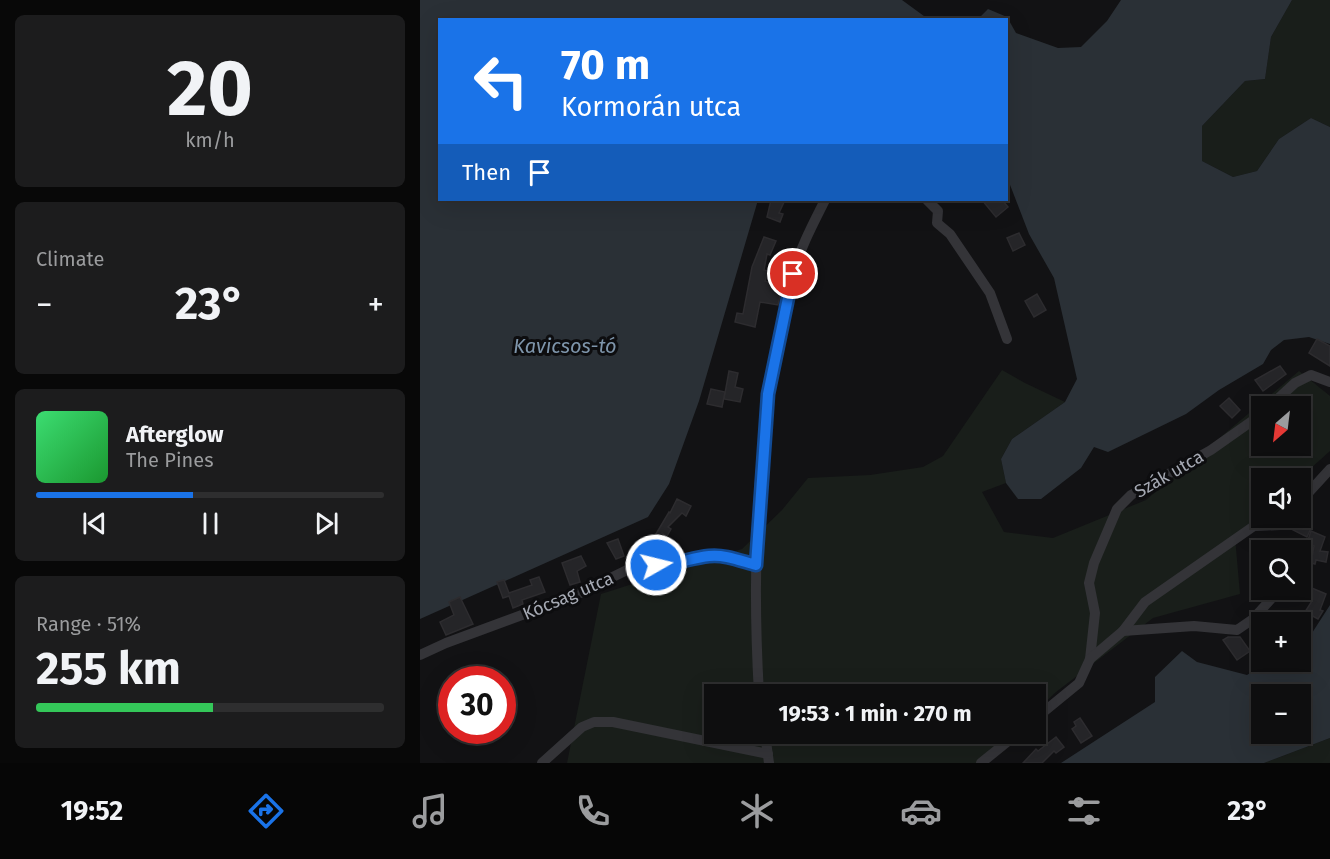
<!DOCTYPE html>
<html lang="en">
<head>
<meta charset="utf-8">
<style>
  :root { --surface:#0e0e0f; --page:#1c1c1d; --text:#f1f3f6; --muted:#9b9c9e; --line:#2e2e2f; --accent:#1a73e8 }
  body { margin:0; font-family:"Fira Sans",sans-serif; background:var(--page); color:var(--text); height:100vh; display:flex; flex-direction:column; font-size:22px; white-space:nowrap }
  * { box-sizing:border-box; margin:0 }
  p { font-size:20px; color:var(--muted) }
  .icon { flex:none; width:33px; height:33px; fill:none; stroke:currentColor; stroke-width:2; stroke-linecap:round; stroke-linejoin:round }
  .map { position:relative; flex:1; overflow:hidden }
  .sheet { display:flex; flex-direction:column; gap:15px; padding:15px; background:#080808; width:420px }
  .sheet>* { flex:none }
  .top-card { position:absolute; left:18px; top:18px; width:570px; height:183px; border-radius:0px; box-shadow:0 6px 24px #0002,0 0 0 2px var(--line); background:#1a73e8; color:#fff; overflow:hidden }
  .needle { width:39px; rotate:208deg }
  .buttons { position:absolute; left:831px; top:396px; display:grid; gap:12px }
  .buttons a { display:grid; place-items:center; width:60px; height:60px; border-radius:0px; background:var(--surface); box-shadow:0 6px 24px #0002,0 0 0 2px var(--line); font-size:30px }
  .speed { position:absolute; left:18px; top:666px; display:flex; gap:12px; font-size:30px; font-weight:700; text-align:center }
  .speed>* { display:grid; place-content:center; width:78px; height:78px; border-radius:50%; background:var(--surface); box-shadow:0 6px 24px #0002,0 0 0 2px var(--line); line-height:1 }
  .speed .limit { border:9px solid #d22; background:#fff; color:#111 }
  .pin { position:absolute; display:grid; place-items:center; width:51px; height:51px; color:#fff; margin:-26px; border:3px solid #fff; border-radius:50%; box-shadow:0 2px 6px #0007 }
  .me { position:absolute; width:66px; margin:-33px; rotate:82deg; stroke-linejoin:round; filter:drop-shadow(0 0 4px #0008) }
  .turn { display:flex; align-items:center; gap:21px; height:126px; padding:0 24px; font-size:27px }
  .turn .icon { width:78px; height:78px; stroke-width:2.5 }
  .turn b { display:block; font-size:42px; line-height:51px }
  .then { display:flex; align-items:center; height:57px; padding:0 24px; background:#0003; gap:12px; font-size:22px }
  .big { font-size:45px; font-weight:700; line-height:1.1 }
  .sheet .widget { flex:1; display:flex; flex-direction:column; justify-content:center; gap:9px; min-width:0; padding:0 21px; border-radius:9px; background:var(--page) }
  .sheet .dial { align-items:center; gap:0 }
  .dial b { font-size:78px; line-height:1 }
  .song { display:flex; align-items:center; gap:18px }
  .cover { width:72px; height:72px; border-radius:9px; background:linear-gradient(135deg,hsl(140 70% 55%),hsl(130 70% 35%)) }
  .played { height:6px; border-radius:3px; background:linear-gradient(90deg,var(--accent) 45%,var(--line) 45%) }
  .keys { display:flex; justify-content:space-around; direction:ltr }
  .heat { display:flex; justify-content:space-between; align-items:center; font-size:33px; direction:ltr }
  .charge { height:9px; border-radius:4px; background:linear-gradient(90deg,#34c759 51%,var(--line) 0) }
  .trip { position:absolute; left:284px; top:684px; width:342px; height:60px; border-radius:0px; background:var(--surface); box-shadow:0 6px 24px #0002,0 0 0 2px var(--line); font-weight:700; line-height:60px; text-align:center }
  .menu { display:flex; height:96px; justify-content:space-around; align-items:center; background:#060606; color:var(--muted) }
  .menu .icon { width:42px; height:42px }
  .menu .active { color:var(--accent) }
  .menu b { font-size:27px; color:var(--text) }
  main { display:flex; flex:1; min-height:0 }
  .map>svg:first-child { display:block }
  .green { fill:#191e1a; fill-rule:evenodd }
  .water { fill:#2a3036; fill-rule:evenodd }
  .building { fill:#252528; stroke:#2d2c2f; stroke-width:1.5 }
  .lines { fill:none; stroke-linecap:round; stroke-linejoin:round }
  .minor { stroke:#343438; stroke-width:10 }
  .route-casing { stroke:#114b97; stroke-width:15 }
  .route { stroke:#1a73e8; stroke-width:10 }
  .labels { text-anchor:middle; stroke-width:6; stroke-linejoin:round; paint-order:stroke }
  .street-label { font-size:18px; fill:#a5a9b3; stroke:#0d0d0f }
  .water-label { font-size:20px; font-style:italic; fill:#7e95ab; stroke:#0d0d0f }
</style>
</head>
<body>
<main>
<section class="sheet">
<div class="widget dial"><b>20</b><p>km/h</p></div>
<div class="widget"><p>Climate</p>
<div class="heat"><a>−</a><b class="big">23°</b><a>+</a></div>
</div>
<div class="widget">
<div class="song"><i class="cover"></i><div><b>Afterglow</b><p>The Pines</p></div></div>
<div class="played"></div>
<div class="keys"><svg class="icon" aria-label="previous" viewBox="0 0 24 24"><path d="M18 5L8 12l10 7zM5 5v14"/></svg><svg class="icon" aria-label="pause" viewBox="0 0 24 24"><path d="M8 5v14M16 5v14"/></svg><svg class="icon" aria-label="next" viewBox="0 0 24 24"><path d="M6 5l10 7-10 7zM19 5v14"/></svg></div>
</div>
<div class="widget"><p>Range · 51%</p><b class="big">255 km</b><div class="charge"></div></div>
</section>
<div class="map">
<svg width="910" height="763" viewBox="0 0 910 763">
  <rect width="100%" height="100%" fill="#121214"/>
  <g class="green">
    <polygon points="872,0 910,0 910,127 891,118 859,139 837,171 813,177 782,161 782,126 825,81 845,79 851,37"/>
    <path d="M 582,370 L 605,383 L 645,402 L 592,439 L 581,459 L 586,483 L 562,492 L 584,532 L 633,538 L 726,500 L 879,371 L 910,396 L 910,451 L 880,478 L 842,478 L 841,513 L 815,537 L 820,594 L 733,618 L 636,692 L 615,712 L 615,694 L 294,694 L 294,734 L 592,734 L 560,763 L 147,763 L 181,594 L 322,549 L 362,510 L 388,478 L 450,475 L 503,467 L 523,456 ZM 842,406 L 880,406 L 880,446 L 842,446 Z"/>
    <polygon points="910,738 910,763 844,763"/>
  </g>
  <g class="water">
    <polygon points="0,0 482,0 508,19 20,20 20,200 338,200 279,401 249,484 228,517 0,619"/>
    <polygon points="701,0 872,0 851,37 845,79 825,81 782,126 782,161 813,177 837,171 859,139 891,118 910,127 910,344 889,337 864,340 851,350 843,364 799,390 766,414 688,452 674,447 661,468 621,499 598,499 586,483 581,459 592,439 645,402 657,379 634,278 609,234 587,177 586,20 557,20 568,9 587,17 596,33 638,48 661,47 687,21"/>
    <path d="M 910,605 L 910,738 L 844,763 L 641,763 L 735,702 L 735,677 L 762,651 L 777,662 L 827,675 L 848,662 L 880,662 L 881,641 L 892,633 ZM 842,694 L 880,694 L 880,734 L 842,734 Z"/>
  </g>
  <g class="building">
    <polygon points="351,200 364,202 359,213 363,214 360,222 347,217"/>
    <polygon points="562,200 582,200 588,207 576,217"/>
    <polygon points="599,233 605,245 593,251 587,238"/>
    <polygon points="344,237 356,241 350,255 347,254 344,270 348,271 345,281 362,286 358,305 340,302 335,327 315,322 317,313 323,314 332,267"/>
    <polygon points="617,294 626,310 614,317 605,301"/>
    <polygon points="897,339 910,346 910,366 889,353"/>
    <polygon points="860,366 866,374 843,391 835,380"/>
    <polygon points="309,371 318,373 315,387 323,389 320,402 304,399"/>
    <polygon points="291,389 305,392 302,407 287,404"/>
    <polygon points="809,398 820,410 812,418 800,406"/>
    <polygon points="257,499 271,506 266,516 262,513 248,527 251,529 247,536 242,533 235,540 233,539 249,512 250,513"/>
    <polygon points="878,519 892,526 887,537 873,530"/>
    <polygon points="891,531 905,537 900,551 908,552 906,562 896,560 895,564 891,563 894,546 887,543"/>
    <polygon points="198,539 204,556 196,559 187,543"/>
    <polygon points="161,556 166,566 157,571 160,582 150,585 142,563"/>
    <polygon points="119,577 125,592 102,600 103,604 93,608 89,596 83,598 77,582 84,580 89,593 112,585 110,580"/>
    <polygon points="887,586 906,594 900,610 903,611 898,619 885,612 892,601 883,597"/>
    <polygon points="40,597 53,624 26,635 20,622 34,615 29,602"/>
    <polygon points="808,637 820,637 830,651 817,660 803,640"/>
    <polygon points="660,718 672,736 661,743 652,729 656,726 654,722"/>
    <polygon points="636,737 644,747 636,753 634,751 622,763 603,763 616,749 618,751"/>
  </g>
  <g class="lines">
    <g class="minor">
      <polyline points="507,200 518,211 517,223 530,234 570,293 587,339"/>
      <polyline points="850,406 875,383 891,375 910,382"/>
      <polyline points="880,502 910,469"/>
      <polyline points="703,631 774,626 817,630 833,619 851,599"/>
      <polyline points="0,655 26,643 156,595 207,570 248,565 290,556 305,557 336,565"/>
      <polyline points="670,659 675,613 669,583 674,563 697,509 711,495 791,450 842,414"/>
      <path d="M 339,694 C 331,555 337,411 373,275 C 380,248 393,224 405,200"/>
      <polyline points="615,719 659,683 670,659 703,631 725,602 834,526 860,525 867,518"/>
      <polyline points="345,734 349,763"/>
      <polyline points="122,763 162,727 174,722 193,722 348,754"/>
      <polyline points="561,763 597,734"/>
    </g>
  </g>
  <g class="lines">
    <g class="route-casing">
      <path id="route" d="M 236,565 C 254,565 271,558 289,556 C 304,554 321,561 336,565 L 348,394 L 373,274"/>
    </g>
    <use href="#route" class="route"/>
  </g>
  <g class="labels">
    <g class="street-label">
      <text transform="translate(749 474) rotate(-30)" y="6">Szák utca</text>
      <text transform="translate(148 596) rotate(-23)" y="6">Kócsag utca</text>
    </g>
    <g class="water-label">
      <text x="145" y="353">Kavicsos-tó</text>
    </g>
  </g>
</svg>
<div class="buttons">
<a><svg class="needle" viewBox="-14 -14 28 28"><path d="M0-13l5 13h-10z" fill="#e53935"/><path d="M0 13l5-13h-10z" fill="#9b9c9e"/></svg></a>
<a><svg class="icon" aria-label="sound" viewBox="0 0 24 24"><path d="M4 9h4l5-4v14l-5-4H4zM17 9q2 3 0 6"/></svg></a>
<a><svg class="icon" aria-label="search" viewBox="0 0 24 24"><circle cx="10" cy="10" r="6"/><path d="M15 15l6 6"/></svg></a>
<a>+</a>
<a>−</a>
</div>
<div class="speed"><div class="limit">30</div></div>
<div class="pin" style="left:373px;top:274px;background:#d93025"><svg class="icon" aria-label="arrive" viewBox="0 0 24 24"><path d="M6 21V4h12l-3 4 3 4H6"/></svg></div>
<svg class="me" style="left:236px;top:565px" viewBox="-20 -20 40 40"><circle r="17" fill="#1a73e8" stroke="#fff" stroke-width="3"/><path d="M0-11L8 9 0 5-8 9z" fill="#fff"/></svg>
<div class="trip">19:53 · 1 min · 270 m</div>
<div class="top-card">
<div class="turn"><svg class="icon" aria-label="left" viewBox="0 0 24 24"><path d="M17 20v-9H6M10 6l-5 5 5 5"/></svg><div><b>70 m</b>Kormorán utca</div></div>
<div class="then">Then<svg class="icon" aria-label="arrive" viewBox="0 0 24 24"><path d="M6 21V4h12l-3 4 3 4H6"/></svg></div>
</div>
</div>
</main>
<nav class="menu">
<b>19:52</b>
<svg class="icon active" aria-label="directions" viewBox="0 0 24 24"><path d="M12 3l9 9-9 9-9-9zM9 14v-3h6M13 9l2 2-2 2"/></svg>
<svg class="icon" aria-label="music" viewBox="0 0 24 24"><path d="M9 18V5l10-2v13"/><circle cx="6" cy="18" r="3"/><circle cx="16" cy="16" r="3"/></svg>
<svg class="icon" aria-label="phone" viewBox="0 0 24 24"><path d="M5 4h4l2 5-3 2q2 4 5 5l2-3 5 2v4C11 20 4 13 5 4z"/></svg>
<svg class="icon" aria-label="climate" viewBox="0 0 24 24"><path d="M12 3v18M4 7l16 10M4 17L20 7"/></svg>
<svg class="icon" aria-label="car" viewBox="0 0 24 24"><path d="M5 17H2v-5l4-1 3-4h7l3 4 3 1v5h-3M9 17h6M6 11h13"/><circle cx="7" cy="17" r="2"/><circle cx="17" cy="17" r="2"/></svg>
<svg class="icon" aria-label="filters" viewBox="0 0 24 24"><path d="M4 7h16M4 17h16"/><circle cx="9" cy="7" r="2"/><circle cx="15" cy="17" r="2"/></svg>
<b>23°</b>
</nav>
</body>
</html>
